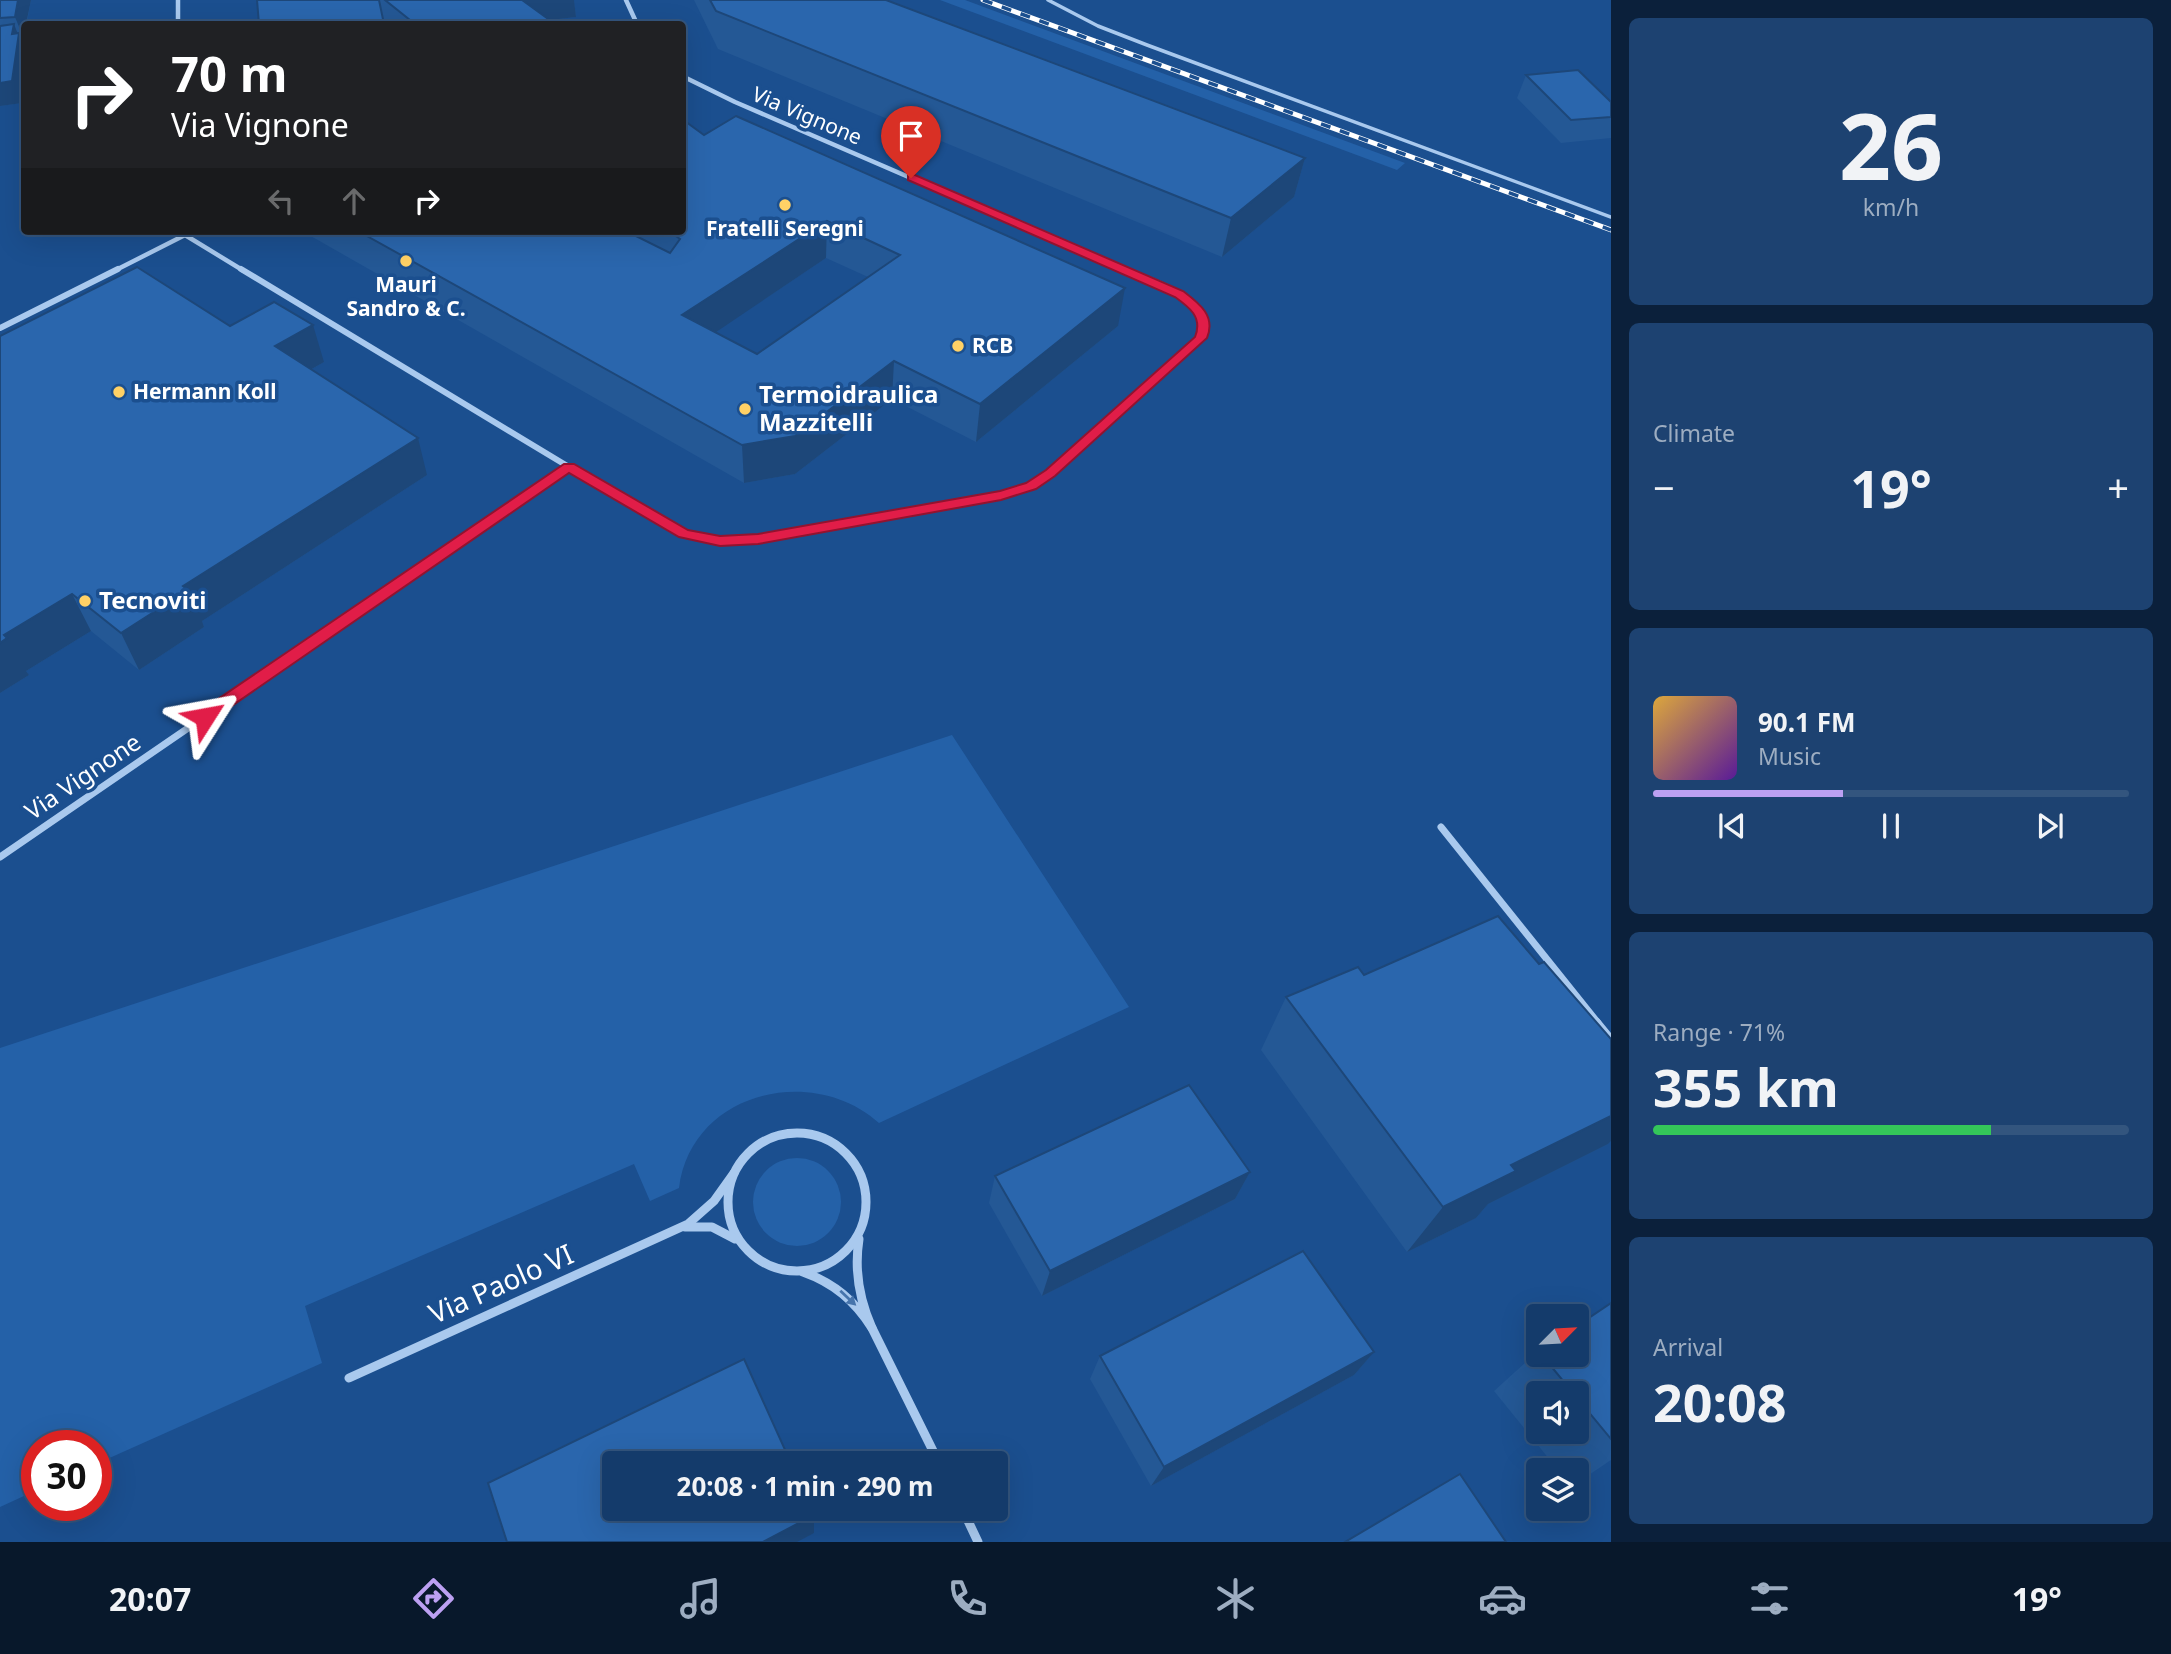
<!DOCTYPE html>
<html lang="en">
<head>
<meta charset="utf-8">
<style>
  :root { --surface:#143b6b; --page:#1d4271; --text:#f1f3f6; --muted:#9dadc1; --line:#33557e; --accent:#bca0f2 }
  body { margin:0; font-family:"Noto Sans",sans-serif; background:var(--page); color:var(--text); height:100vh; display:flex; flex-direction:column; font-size:26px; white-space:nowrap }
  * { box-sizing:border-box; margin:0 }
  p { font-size:23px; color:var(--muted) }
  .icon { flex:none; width:38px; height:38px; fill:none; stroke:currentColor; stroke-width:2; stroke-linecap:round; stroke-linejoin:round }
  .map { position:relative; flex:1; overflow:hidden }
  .sheet { display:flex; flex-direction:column; gap:18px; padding:18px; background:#0b203b; width:560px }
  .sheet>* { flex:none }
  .banner { position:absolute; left:21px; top:21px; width:665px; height:214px; border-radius:7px; box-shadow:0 7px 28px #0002,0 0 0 2px var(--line); background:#202124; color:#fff; overflow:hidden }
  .needle { width:46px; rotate:66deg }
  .buttons { position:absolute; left:1526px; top:1304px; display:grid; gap:14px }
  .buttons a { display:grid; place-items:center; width:63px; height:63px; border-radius:7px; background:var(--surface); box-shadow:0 7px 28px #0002,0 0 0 2px var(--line); font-size:35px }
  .speed { position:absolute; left:21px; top:1430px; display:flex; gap:14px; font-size:35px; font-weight:700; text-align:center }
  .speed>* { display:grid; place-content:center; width:91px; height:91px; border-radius:50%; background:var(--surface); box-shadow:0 7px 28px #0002,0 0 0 2px var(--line); line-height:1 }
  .speed .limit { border:10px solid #d22; background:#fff; color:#111 }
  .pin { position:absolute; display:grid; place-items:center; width:60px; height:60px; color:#fff; margin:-72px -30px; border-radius:50% 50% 50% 0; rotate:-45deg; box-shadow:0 0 7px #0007 }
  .pin .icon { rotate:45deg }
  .me { position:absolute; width:77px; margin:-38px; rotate:56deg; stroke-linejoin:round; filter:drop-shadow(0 0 5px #0008) }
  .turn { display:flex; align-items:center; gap:24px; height:147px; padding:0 35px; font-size:32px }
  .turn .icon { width:91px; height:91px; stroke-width:2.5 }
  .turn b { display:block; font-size:49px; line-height:60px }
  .lanes { display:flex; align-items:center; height:66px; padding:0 35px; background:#0003; justify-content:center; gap:35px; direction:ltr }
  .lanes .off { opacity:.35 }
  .big { font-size:52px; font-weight:700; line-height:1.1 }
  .sheet .tile { flex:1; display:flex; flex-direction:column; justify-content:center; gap:10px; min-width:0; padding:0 24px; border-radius:10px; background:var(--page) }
  .sheet .dial { align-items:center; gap:0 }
  .dial b { font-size:91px; line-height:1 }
  .song { display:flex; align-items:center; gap:21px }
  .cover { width:84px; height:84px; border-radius:10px; background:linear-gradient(135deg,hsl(40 70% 55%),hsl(270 70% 35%)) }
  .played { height:7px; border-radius:4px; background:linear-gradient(90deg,var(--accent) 40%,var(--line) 40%) }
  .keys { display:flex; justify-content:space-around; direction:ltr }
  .heat { display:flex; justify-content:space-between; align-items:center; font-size:38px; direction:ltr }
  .charge { height:10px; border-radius:5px; background:linear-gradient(90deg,#34c759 71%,var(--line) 0) }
  .trip { position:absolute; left:602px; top:1451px; width:406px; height:70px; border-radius:7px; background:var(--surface); box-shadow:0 7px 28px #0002,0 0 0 2px var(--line); font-weight:700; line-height:70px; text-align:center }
  .menu { display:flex; height:112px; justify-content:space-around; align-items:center; background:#08182b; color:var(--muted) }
  .menu .icon { width:49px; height:49px }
  .menu .on { color:var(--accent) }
  .menu b { font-size:32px; color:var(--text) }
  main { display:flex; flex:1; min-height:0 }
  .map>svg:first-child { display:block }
  .green { fill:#2461a8 }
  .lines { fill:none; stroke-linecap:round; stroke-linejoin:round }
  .service { stroke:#a9c9ee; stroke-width:3.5 }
  .minor-far3 { stroke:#a9c9ee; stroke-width:4.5 }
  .minor-far2 { stroke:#a9c9ee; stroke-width:6 }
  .minor-far1 { stroke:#a9c9ee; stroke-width:7 }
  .minor { stroke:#a9c9ee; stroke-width:9 }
  .rail-casing { stroke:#fff; stroke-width:5 }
  .rail { stroke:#1b4f8f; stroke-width:3.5; stroke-dasharray:10; stroke-linecap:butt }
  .wall { fill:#245895; fill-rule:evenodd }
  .shaded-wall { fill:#1d4779 }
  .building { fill:#2a66ad; stroke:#1d4779; stroke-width:2; fill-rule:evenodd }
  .oneway { fill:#4674ac }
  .route { fill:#e11d48; stroke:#92132f; stroke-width:2 }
  .poi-dot { fill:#ffd166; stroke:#1b4f8f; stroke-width:2.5 }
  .labels { text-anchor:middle; stroke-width:7; stroke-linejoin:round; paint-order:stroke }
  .far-street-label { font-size:21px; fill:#fff; stroke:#1b4f8f }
  .far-poi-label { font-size:21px; font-weight:bold; fill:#fff; stroke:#1b4f8f }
  .poi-label { font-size:24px; font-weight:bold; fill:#fff; stroke:#1b4f8f; text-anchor:start }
  .street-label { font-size:24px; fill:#fff; stroke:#1b4f8f }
  .near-street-label { font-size:28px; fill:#fff; stroke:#1b4f8f }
</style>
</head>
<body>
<main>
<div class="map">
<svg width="1611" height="1542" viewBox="0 0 1611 1542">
  <rect width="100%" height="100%" fill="#1b4f8f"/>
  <g class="green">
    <polygon points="940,0 965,0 1405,163 1397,170"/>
    <path d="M 952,735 L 1129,1007 L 879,1123 C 812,1063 691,1092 679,1188 L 650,1201 L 634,1164 L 305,1306 L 322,1363 L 96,1464 L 96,1446 L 37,1446 L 37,1490 L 0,1507 L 0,1048 Z"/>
    <circle cx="797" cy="1202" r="44"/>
  </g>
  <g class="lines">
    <polyline class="service" points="1048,0 1098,26 1147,45 1611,217"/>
    <g class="minor-far3">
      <polyline points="178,0 178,24"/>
      <polyline points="626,0 637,24"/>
      <polyline points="682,76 735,102 1126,271"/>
      <polyline points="185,235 244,271"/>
      <polyline points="114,271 185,235 180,231"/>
    </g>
    <g class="minor-far2">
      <polyline points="241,269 569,467"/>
      <polyline points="0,328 118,269"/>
      <path d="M 366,606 L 569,467 L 684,534 L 720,541 L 758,539 L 1001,495 L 1031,486 L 1051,473 L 1201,338 L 1203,320 C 1192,291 1149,280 1122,269"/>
    </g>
    <g class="minor-far1">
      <polyline points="1441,827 1598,1023"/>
      <polyline points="0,857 369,604"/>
    </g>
    <g class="minor">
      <polyline points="1596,1022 1611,1040"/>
      <circle cx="797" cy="1202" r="69"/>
      <polyline points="685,1227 712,1227 735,1239"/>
      <path d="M 803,1272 C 834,1283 855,1301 872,1328 C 859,1299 854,1271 859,1239"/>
      <polyline points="872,1328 939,1463"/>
      <polyline points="349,1378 688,1224 714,1201 734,1173"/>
      <polyline points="962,1508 978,1542"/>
    </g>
    <g class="rail-casing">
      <polyline id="rail" points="983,0 1611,230"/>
    </g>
    <use href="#rail" class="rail"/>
  </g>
  <g class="wall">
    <polygon points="0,0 31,0 24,39 21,39 24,47 24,81 22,103 0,106"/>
    <polygon points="257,0 574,0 576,17 550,20 555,24 259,24"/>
    <polygon points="694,0 886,0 1305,158 1294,197 1222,257 718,49"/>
    <polygon points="1526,75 1611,102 1611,138 1561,143 1517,98"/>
    <path d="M 704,135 L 1118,326 L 976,442 L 892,399 L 795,474 L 744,483 L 302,231 L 626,231 L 632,234 L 628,231 L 682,231 ZM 826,258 L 868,277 L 757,354 L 715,332 Z"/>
    <polygon points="230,326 324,362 312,369 427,475 202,621 204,627 139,670 91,631 26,671 29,675 0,693"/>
    <polygon points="1539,964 1611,1039 1611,1141 1608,1144 1488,1204 1476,1218 1407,1252 1261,1050 1286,997"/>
    <polygon points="1250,1172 1235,1199 1042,1296 989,1203 995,1176"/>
    <path d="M 1611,1303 L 1611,1460 L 1577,1483 L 1577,1470 L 1558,1470 L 1494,1391 L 1538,1351 L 1538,1354 L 1541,1354 ZM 1538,1393 L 1577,1393 L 1577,1432 L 1538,1432 Z"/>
    <polygon points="1374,1352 1354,1375 1151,1486 1090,1379 1100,1356"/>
  </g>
  <g class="shaded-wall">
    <polygon points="18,0 31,0 26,24 24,24 24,39 15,17"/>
    <polygon points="511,0 574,0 576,17 514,24"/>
    <polygon points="14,24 19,37 19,33 24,47 24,81 22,103 0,106 0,83"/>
    <polygon points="1305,158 1294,197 1222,257 1231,218"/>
    <polygon points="827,221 826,258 685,353 682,315"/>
    <polygon points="1125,288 1118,326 976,442 980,404"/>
    <polygon points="313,325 324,362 287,383 275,346"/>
    <polygon points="894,361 892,399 795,474 744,483 742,445"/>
    <polygon points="418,438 427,475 202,621 204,627 139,670 121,633 183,586"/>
    <polygon points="72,594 91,631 26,671 29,675 0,693 0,643 4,635"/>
    <polygon points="1611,1116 1611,1141 1608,1144 1488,1204 1476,1218 1407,1252 1443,1207 1511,1165"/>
    <polygon points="1250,1172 1235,1199 1042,1296 1050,1271"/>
    <polygon points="1374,1352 1354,1375 1151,1486 1164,1467"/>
    <polygon points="814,1515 814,1533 797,1542 763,1542"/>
  </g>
  <g class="building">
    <polygon points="0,0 18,0 15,17 0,18"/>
    <polygon points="257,0 379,0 384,24 259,24"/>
    <polygon points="385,0 522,0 555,24 415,24"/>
    <polygon points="710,0 886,0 1305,158 1231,218 716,11"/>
    <polygon points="14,24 12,34 19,33 12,81 0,83 0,26"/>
    <polygon points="1578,70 1611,102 1611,117 1571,120 1526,75"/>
    <path d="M 736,116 L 1125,288 L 980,404 L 894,361 L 795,436 L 742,445 L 358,231 L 626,231 L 670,253 L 680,239 L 669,231 L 682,231 L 682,119 L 704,135 ZM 827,221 L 900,255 L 757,354 L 682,315 Z"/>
    <polygon points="137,267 230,326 274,302 313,325 275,346 418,438 183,586 188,590 121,633 72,594 4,635 7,638 0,643 0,336"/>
    <polygon points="1498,916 1539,964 1544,962 1611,1039 1611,1116 1511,1165 1516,1171 1443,1207 1286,997 1358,967 1364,975"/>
    <polygon points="1189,1085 1250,1172 1050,1271 995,1176"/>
    <polygon points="1303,1251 1374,1352 1164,1467 1100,1356"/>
    <polygon points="1611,1303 1611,1439 1577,1398 1577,1393 1573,1393 1541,1354 1577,1354 1577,1326"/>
    <polygon points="744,1359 791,1463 614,1463 614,1508 811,1508 814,1515 763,1542 507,1542 488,1483"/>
    <polygon points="1460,1474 1506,1542 1345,1542"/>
  </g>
  <defs><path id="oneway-solid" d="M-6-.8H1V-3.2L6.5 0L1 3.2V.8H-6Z" transform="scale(1.75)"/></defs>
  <use class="oneway" href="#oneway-solid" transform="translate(848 1298) rotate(43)"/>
  <path class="route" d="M 908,175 L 915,175 L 1183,291 C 1200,304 1216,316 1207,338 L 1055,476 L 1036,489 L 1001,500 L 758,544 L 720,546 L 679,537 L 569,473 L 210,721 L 199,721 L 197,717 L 199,712 L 564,464 L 574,464 L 688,530 L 720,536 L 758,534 L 1000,491 L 1026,483 L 1046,470 L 1195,337 C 1203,317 1189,307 1175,297 L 908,180 Z"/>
  <g class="poi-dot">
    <circle cx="785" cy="205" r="7"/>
    <circle cx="406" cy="261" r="7"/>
    <circle cx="958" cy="346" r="7"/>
    <circle cx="119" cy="392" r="7"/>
    <circle cx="745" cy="409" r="7"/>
    <circle cx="85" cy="601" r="7"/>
  </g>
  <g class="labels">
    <g class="far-street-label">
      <text transform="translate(807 116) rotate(23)" y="7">Via Vignone</text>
    </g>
    <g class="far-poi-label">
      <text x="785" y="236">Fratelli Seregni</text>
      <text x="406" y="292">Mauri<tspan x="406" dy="24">Sandro &amp; C.</tspan></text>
      <text x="972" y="353" text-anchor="start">RCB</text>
      <text x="133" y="399" text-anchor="start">Hermann Koll</text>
    </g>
    <g class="poi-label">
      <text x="759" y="403">Termoidraulica<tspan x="759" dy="28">Mazzitelli</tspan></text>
      <text x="99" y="609">Tecnoviti</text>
    </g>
    <g class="street-label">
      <text transform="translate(83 777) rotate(-34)" y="8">Via Vignone</text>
    </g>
    <g class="near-street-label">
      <text transform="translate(501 1284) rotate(-24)" y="10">Via Paolo VI</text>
    </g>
  </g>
</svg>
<div class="buttons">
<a><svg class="needle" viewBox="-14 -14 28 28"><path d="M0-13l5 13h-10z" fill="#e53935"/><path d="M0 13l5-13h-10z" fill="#9dadc1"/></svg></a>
<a><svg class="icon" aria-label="sound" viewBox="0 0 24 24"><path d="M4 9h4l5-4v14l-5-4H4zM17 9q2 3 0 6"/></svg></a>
<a><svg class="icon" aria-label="layers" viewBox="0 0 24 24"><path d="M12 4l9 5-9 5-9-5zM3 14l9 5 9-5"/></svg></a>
</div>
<div class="speed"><div class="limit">30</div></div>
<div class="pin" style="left:911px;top:178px;background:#d93025"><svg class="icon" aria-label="arrive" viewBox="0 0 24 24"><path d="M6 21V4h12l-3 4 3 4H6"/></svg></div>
<svg class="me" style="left:205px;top:717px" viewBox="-20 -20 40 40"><path d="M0-17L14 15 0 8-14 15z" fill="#e11d48" stroke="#fff" stroke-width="4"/></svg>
<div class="trip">20:08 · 1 min · 290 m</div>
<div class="banner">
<div class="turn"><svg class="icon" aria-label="right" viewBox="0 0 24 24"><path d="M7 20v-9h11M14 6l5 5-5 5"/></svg><div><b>70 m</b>Via Vignone</div></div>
<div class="lanes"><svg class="icon off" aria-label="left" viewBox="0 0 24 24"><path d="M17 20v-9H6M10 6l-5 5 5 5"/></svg><svg class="icon off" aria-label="ahead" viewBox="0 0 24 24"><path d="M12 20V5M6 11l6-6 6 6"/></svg><svg class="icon" aria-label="right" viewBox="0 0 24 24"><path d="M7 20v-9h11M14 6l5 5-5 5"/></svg></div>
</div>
</div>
<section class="sheet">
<div class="tile dial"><b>26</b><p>km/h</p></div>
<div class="tile"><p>Climate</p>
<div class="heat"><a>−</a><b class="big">19°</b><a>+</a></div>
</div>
<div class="tile">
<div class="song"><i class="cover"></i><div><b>90.1 FM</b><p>Music</p></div></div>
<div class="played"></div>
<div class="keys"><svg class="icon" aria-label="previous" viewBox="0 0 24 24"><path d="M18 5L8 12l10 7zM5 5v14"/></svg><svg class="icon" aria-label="pause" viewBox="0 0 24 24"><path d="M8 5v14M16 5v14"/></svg><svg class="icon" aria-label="next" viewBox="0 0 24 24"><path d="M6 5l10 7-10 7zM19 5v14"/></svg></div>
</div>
<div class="tile"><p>Range · 71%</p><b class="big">355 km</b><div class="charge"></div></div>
<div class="tile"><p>Arrival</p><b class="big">20:08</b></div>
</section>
</main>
<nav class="menu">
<b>20:07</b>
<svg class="icon on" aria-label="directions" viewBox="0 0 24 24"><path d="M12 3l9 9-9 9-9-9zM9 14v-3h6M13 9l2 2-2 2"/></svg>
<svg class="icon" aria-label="music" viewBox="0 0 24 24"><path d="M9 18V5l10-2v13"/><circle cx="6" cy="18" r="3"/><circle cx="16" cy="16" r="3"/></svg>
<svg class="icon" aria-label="phone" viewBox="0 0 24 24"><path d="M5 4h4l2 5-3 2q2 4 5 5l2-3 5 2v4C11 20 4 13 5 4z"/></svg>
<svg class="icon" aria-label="climate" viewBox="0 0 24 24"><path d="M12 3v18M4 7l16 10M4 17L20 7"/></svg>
<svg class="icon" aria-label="car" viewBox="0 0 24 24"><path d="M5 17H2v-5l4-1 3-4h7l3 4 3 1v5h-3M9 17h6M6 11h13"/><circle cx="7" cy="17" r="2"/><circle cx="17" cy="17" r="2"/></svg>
<svg class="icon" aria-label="filters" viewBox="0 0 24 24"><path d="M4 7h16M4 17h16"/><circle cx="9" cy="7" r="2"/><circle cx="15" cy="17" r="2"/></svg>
<b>19°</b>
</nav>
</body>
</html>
